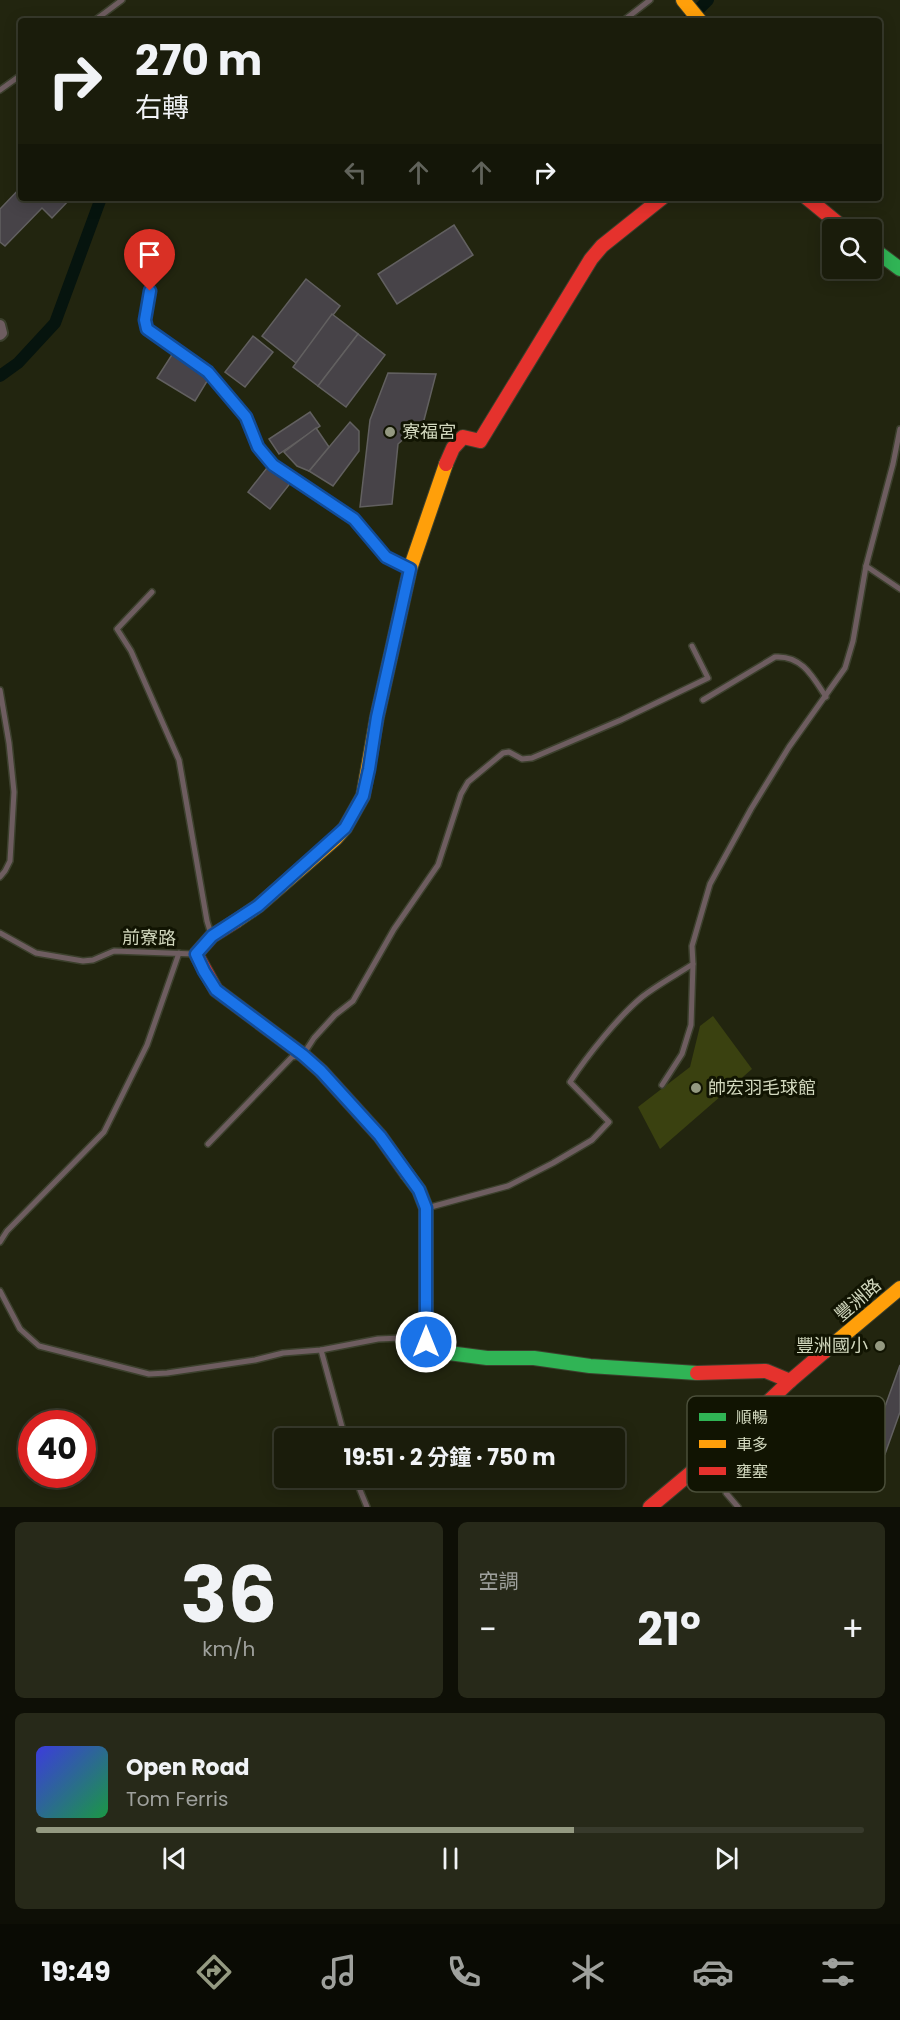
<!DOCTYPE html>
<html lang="zh-TW">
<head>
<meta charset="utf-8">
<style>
  :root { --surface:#1a1c0b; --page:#272919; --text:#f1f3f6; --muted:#9fa19d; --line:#383a2c; --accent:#949981 }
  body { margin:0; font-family:Poppins,"Noto Sans TC",sans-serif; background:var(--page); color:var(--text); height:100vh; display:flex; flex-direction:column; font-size:22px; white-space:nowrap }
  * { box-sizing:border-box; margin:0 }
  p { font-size:20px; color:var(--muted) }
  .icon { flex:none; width:33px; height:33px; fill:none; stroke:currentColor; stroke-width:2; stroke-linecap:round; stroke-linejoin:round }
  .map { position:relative; height:1507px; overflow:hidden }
  .panel { display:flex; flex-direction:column; gap:15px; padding:15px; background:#0e0f06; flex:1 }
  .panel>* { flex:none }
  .guide { position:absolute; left:18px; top:18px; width:864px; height:183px; border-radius:6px; box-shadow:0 3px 15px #0003,0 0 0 2px var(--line); background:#1a1c0b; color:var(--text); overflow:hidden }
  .fabs { position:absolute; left:822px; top:219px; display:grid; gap:12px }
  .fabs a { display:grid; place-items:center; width:60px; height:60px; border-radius:6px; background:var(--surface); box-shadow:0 3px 15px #0003,0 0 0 2px var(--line); font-size:30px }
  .speed { position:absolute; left:18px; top:1410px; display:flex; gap:12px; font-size:30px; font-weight:700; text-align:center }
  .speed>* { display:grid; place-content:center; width:78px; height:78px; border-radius:50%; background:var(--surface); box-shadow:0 3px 15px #0003,0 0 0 2px var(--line); line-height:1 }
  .speed .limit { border:9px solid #d22; background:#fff; color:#111 }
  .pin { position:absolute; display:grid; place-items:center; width:51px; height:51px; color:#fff; margin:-62px -26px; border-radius:50% 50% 50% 0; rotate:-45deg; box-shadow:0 0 6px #0007 }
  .pin .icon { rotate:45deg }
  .me { position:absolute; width:66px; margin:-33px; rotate:0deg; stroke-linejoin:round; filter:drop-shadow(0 0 4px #0008) }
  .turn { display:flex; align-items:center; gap:21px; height:126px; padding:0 18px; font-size:27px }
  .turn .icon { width:78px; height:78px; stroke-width:2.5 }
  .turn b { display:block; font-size:42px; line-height:51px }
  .lanes { display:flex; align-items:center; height:57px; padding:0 18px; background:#0003; justify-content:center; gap:30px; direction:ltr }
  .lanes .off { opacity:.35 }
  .big { font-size:45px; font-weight:700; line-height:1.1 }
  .panel .card { flex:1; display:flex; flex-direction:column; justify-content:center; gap:9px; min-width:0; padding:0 21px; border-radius:9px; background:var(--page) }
  .panel .dial { align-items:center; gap:0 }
  .dial b { font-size:78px; line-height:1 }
  .song { display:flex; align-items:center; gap:18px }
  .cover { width:72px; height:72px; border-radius:9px; background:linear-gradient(135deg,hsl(240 70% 55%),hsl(140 70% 35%)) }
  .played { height:6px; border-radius:3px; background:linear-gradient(90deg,var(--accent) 65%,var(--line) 65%) }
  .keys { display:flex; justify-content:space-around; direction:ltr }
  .heat { display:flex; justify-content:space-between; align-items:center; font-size:33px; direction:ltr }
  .panel .tiles { flex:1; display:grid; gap:15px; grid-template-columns:1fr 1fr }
  .card:last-child { grid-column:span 2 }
  .trip { position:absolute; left:274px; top:1428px; width:351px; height:60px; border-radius:6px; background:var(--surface); box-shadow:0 3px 15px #0003,0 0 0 2px var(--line); font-weight:700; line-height:60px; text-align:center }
  .tabs { display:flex; height:96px; justify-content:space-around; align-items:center; background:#0a0b04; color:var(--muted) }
  .tabs .icon { width:42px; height:42px }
  .tabs .on { color:var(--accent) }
  .tabs b { font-size:27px; color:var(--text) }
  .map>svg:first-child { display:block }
  .garden { fill:#3a4110 }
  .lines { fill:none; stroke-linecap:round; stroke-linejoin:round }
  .canal { stroke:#06140e; stroke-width:12 }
  .building { fill:#474348; stroke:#626060; stroke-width:1.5 }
  .lane-casing { stroke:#3c402d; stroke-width:8 }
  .street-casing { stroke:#3c402d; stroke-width:14 }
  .fast-casing { stroke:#3c402d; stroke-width:16 }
  .slow-casing { stroke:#3c402d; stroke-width:16 }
  .jam-casing { stroke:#3c402d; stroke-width:16 }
  .lane { stroke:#6e5d60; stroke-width:5 }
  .street { stroke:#6e5d60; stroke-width:10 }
  .fast { stroke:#30b455; stroke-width:14 }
  .slow { stroke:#ff9f0a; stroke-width:14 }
  .jam { stroke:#e5322d; stroke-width:14 }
  .route-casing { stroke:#114b97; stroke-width:15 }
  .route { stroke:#1a73e8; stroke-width:10 }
  .poi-dot { fill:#949981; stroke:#111402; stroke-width:2 }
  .labels { text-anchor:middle; stroke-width:6; stroke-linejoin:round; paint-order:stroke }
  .poi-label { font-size:18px; fill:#d2d8be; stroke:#111402; text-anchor:start }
  .street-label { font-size:18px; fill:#d2d8be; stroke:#111402 }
  .key { fill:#111402; stroke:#4b4f3a; stroke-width:1.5 }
  .key-label { font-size:16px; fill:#d2d8be }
</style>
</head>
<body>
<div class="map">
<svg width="900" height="1507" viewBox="0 0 900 1507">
  <rect width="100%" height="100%" fill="#22250f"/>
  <polygon class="garden" points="713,1016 752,1069 660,1149 638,1107 690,1067 700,1026"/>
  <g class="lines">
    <g class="canal">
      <polyline points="687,21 708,0"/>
      <polyline points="0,376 18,363 55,323 101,198"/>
    </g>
  </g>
  <g class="building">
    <polygon points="21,187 21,198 71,198 52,218 42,208 5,246 0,242 0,209"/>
    <polygon points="454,225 473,255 397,304 378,274"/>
    <polygon points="306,279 340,306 296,363 262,336"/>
    <polygon points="332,314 358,334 318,386 293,367"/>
    <polygon points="358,334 385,355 346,407 318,386"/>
    <polygon points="253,336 273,352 245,387 225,372"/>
    <polygon points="175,350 212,373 195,401 157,378"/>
    <polygon points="388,373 436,374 424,420 398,444 392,504 360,507 370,420"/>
    <polygon points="310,412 320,426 279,454 269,439"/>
    <polygon points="350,422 359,431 359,451 333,486 309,471"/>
    <polygon points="316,428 329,447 309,471 297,466 284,452"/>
    <polygon points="270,464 292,481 270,509 248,492"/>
    <polygon points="900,1365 900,1412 885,1454 870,1448"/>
  </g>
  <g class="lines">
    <g class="lane-casing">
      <g id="lane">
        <polyline points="94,21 122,0"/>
        <polyline points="623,21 650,0"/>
        <polyline points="0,90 21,75"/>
        <polyline points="150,291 145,320 147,329 208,372 246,417 258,447 273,465 354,519 386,557 408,568"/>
        <polyline points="866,566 900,589"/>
        <polyline points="152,592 117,629 131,651 179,760 207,921 211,934"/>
        <polyline points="0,690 9,743 14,792 10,861 5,871 0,877"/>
        <path d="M 703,700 L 775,657 C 802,655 813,677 826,697"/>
        <polyline points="0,933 36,953 83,961 93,960 114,951 194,954"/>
        <polyline points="662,1085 682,1054 691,1025 693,964"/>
        <polyline points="208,1144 292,1057 303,1055 314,1038 335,1015 353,1001 394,929 438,865 461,794 468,782 503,753 509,752 522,759 532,758 621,720 708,678 692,646"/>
        <path d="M 427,1208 L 508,1186 L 553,1163 L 592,1140 L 609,1122 L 570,1082 C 587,1056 618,1017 642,997 C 657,985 676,975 693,964 L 692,946 L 710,884 L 751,809 L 789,747 L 845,668 L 853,641 L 866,566 L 893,464 L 900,429"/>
        <polyline points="0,1242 7,1231 104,1132 147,1045 179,953"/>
        <polyline points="0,1291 20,1329 39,1346 149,1374 167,1373 255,1360 283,1353 321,1350 378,1339 402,1338 424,1342"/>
        <polyline points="321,1350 345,1438"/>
        <polyline points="713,1457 727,1474 726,1493 738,1507"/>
        <polyline points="355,1478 367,1507"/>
      </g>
    </g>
    <g class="street-casing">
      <polyline id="street" points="0,325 2,333 0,335"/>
    </g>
    <g class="fast-casing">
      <g id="fast">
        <polyline points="872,248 900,269"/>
        <polyline points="407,1174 419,1190 426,1208 426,1342 441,1352 487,1358 534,1358 590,1366 697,1373"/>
      </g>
    </g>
    <g class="slow-casing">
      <g id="slow">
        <polyline points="683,0 700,21"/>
        <polyline points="236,921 258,906 335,839 345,828 363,796 377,717 410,569 446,464"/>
        <polyline points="824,1352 900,1288"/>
      </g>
    </g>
    <g class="jam-casing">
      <g id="jam">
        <polyline points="807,198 846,230"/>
        <polyline points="446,464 453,448 463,437 480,441 591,259 602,246 662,198"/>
        <polyline points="236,921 212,936 196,954 216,990 303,1055 321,1071 380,1136 407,1174"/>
        <polyline points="697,1373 766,1371 790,1381"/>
        <polyline points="650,1507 712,1455 790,1381 824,1352"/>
      </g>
    </g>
    <use href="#lane" class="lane"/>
    <use href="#street" class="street"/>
    <use href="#fast" class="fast"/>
    <use href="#slow" class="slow"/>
    <use href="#jam" class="jam"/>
  </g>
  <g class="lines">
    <g class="route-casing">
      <polyline id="route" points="150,291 145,320 147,329 208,372 246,417 258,447 273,465 354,519 386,557 410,569 377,717 369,769 363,796 345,828 258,906 212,936 196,954 204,971 216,990 303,1055 321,1071 380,1136 419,1190 426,1208 426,1342"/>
    </g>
    <use href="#route" class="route"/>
  </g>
  <g class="poi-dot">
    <circle cx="390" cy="432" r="6"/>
    <circle cx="696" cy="1088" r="6"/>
    <circle cx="880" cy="1346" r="6"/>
  </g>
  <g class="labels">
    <g class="poi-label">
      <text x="402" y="438">寮福宮</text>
      <text x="708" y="1094">帥宏羽毛球館</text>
      <text x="868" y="1352" text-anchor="end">豐洲國小</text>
    </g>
    <g class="street-label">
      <text transform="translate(149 938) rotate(1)" y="6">前寮路</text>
      <text transform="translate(858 1300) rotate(-41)" y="6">豐洲路</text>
    </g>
  </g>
  <rect x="687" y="1396" width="198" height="96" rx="9" class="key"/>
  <rect x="699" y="1413" width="27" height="8" fill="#30b455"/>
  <rect x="699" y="1440" width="27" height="8" fill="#ff9f0a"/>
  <rect x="699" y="1467" width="27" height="8" fill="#e5322d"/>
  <g class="key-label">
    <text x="736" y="1423">順暢</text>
    <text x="736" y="1450">車多</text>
    <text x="736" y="1477">壅塞</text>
  </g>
</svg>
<div class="fabs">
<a><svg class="icon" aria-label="search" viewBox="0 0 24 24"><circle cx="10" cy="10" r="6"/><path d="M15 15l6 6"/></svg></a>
</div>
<div class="speed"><div class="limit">40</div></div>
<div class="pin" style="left:150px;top:291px;background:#d93025"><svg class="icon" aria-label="arrive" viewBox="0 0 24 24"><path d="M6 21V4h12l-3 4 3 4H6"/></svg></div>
<svg class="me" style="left:426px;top:1342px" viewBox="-20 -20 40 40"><circle r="17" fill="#1a73e8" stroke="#fff" stroke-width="3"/><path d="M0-11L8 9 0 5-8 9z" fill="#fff"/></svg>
<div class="trip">19:51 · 2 分鐘 · 750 m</div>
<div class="guide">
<div class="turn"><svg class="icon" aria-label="right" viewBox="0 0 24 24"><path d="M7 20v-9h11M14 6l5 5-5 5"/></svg><div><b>270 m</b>右轉</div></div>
<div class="lanes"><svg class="icon off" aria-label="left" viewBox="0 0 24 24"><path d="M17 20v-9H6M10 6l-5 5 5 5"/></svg><svg class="icon off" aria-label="ahead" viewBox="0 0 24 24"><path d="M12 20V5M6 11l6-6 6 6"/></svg><svg class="icon off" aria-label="ahead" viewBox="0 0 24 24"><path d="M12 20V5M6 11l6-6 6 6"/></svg><svg class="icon" aria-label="right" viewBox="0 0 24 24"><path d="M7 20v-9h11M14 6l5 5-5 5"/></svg></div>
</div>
</div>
<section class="panel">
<div class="tiles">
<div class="card dial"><b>36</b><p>km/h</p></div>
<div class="card"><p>空調</p>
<div class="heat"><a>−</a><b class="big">21°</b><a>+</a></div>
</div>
<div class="card">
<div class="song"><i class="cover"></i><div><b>Open Road</b><p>Tom Ferris</p></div></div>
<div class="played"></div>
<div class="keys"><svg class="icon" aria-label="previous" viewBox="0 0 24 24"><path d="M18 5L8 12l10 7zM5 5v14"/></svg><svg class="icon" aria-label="pause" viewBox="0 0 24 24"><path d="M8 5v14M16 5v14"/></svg><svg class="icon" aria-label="next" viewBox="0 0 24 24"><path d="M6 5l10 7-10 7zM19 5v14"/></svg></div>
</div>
</div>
</section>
<nav class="tabs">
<b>19:49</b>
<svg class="icon on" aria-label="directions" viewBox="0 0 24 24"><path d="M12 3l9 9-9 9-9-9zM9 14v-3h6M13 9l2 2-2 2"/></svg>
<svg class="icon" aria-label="music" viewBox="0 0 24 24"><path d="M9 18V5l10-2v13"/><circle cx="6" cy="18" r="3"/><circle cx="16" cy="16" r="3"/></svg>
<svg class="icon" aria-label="phone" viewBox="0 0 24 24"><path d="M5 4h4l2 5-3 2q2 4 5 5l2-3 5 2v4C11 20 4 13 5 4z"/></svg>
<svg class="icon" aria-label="climate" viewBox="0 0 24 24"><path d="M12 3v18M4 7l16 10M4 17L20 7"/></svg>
<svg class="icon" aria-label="car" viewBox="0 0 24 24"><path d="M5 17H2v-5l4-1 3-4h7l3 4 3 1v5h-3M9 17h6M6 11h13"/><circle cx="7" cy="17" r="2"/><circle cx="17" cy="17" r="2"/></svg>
<svg class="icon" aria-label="filters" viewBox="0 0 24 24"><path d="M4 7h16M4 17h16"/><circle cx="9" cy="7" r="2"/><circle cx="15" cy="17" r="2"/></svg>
</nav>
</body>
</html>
